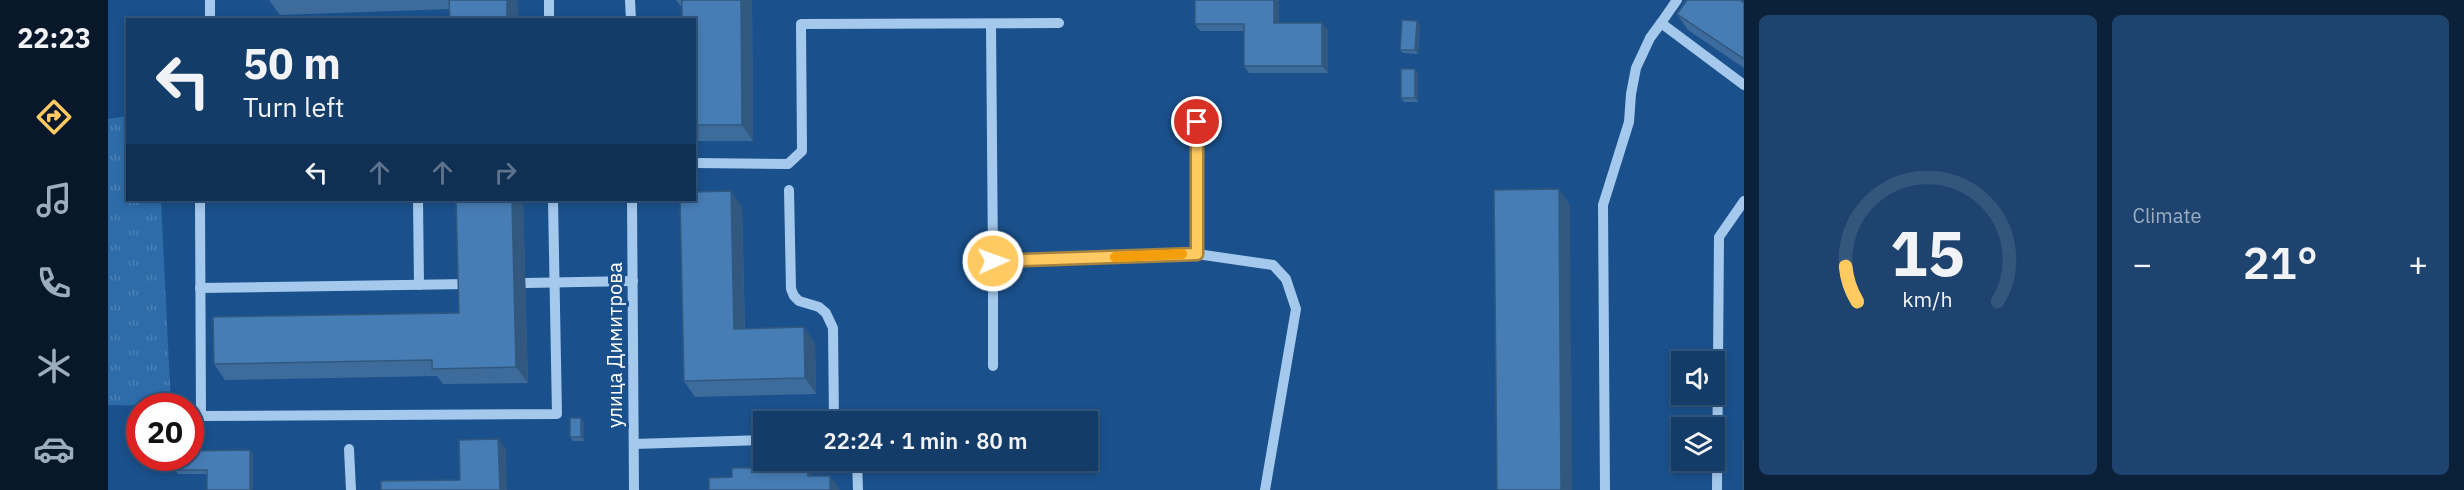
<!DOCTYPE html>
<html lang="en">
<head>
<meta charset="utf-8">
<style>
  :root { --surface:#143c68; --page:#1d436e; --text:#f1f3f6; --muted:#9dadc0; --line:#33567c; --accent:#ffca61 }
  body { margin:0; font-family:"IBM Plex Sans",sans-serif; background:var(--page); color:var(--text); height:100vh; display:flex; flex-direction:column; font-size:22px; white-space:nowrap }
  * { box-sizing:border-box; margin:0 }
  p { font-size:20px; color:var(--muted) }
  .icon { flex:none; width:33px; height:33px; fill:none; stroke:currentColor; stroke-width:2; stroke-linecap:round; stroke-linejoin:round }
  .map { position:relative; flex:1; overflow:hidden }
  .side { display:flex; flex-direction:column; gap:15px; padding:15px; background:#0b2139; width:720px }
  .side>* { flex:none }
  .banner { position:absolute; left:18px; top:18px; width:570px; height:183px; border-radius:0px; box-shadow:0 3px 9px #0003,0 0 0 2px var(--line); background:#143c68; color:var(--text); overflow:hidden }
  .tools { position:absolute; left:1563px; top:351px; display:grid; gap:12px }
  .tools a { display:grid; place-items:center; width:54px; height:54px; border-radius:0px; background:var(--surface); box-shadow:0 3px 9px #0003,0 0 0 2px var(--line); font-size:30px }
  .speed { position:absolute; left:18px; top:393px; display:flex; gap:12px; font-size:30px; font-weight:700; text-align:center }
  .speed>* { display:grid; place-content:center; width:78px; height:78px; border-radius:50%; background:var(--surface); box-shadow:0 3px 9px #0003,0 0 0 2px var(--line); line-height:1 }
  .speed .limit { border:9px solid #d22; background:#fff; color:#111 }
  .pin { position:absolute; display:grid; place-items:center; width:51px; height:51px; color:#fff; margin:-26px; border:3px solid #fff; border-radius:50%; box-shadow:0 2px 6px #0007 }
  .me { position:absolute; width:66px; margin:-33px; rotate:88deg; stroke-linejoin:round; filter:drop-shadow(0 0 4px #0008) }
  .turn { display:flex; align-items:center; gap:21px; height:126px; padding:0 18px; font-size:27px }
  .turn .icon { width:78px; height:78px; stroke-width:2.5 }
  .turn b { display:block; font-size:42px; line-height:51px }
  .lanes { display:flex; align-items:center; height:57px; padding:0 18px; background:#0003; justify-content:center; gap:30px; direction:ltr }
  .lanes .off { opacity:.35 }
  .big { font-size:45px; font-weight:600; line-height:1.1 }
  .side .card { flex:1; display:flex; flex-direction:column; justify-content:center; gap:9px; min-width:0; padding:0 21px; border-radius:9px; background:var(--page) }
  .side .dial { align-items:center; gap:0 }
  .dial svg { height:156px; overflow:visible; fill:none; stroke:var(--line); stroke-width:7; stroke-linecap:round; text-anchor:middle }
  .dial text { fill:var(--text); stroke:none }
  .heat { display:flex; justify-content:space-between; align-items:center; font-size:33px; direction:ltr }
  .side .tiles { flex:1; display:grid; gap:15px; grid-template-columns:repeat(2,1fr) }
  .trip { position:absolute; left:645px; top:411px; width:345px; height:60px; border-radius:0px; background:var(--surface); box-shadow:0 3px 9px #0003,0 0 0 2px var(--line); font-weight:600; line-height:60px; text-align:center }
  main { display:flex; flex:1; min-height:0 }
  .tabs { display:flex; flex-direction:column; width:108px; justify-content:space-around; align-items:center; background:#08182a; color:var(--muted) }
  .tabs .icon { width:42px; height:42px }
  .tabs .selected { color:var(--accent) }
  .tabs b { font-size:27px; color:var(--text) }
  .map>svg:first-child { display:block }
  .grass { fill:url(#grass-tufts) }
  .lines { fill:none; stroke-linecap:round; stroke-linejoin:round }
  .minor { stroke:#a4c9ed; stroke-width:10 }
  .wall { fill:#3d6c9c }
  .shaded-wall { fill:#32587f }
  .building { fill:#477db5; stroke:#32587f; stroke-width:1.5 }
  .route-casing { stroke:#a6833f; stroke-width:15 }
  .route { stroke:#ffca61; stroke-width:10 }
  .slow { stroke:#f59e0b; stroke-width:10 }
  .labels { text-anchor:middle; stroke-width:6; stroke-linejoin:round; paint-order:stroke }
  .street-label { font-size:20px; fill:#fff; stroke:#1a508b }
</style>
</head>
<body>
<main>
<nav class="tabs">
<b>22:23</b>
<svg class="icon selected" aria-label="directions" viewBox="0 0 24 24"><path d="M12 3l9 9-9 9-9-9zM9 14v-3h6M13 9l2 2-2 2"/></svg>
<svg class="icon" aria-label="music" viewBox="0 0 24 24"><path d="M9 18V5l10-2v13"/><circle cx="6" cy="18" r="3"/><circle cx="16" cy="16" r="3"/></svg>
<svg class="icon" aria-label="phone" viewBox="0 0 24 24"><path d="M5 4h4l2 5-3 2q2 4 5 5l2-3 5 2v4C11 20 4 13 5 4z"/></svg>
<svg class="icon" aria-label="climate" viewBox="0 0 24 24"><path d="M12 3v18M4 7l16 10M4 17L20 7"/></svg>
<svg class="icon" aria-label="car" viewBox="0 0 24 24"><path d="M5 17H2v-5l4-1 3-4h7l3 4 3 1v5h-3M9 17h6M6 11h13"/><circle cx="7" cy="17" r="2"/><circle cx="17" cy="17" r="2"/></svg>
</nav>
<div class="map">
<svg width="1636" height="490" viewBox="0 0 1636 490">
  <defs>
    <pattern id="grass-tufts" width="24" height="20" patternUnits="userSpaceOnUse" patternTransform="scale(1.5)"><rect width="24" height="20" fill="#2d6ba9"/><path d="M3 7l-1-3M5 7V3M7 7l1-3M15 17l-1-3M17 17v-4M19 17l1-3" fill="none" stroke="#4c81b6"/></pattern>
  </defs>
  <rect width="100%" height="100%" fill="#1a508b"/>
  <polygon class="grass" points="19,116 20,200 53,200 63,406 0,405 0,119"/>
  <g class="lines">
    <g class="minor">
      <polyline points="102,0 102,20"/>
      <polyline points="441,0 441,20"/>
      <polyline points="522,0 523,20"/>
      <polyline points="1569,0 1553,23 1636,85"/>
      <polyline points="883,24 885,261 1089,254 1165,265 1178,279 1188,309 1157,490"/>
      <polyline points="1088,122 1089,254"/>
      <polyline points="586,163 680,164 694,151 693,24 951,23"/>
      <polyline points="681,190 683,289 686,296 691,301 711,307 718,313 725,328 726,422"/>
      <polyline points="92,200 93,416 449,414 445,200"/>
      <polyline points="310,200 311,285"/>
      <polyline points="524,200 526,490"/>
      <polyline points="885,261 885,366"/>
      <polyline points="418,283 525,281"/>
      <polyline points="92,288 361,284"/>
      <polyline points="526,444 656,440"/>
      <polyline points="241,449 243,490"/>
      <polyline points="749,460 750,490"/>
      <polyline points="1497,490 1495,205 1521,122 1523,94 1528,68 1542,38 1553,23"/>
      <polyline points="1609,490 1611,237 1636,201"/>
    </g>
  </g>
  <g class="wall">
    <polygon points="161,0 409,0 410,20 342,9 172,15"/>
    <polygon points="568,0 644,0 645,141 587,141 586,20 574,8"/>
    <polygon points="1087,0 1171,0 1171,23 1220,30 1220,73 1141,73 1136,66 1136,31 1092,31 1087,24"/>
    <polygon points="1636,3 1636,68 1580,30 1569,14"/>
    <polygon points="1309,21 1312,25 1310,54 1295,53 1292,50"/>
    <polygon points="1310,73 1310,102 1296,102 1293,98"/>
    <polygon points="348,200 415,200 420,383 335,384 329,376 117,380 106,364 351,313"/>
    <polygon points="634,207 637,328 707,343 708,394 587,397 576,381"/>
    <polygon points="476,422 476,441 465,441 462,437"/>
    <polygon points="142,450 145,454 145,490 99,490 99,474 70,474 67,470"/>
    <polygon points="761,460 790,460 790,462 764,464"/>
  </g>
  <g class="shaded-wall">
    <polygon points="399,0 409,0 410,20 399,20"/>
    <polygon points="633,0 644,0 645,141 634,125"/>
    <polygon points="1166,0 1171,0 1171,30 1166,23"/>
    <polygon points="1309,21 1312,25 1310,54 1307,50"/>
    <polygon points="1214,23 1220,30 1220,73 1214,66"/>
    <polygon points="1307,69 1310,73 1310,102 1307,98"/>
    <polygon points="1451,189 1462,205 1464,490 1453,490"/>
    <polygon points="623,191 634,207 637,344 626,329"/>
    <polygon points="404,200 415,200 420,383 408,367"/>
    <polygon points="696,327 707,343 708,394 697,378"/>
    <polygon points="473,418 476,422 476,441 473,437"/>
    <polygon points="390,439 398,449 399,490 392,490"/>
    <polygon points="142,450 145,454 145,490 142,490"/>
    <polygon points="699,467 710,483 700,476"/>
    <polygon points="722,476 732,490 722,490"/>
  </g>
  <g class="building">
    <polygon points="341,0 399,0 399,20 342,20"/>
    <polygon points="574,0 633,0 634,125 586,125 586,20 574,20"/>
    <polygon points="1087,0 1166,0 1166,23 1214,23 1214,66 1136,66 1136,24 1087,24"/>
    <polygon points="1579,0 1632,0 1636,3 1636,59 1569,14"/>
    <polygon points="1294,20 1309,21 1307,50 1292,50"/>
    <rect x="1293" y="69" width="14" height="29"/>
    <polygon points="1451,189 1453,490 1389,490 1386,190"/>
    <polygon points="623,191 626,329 696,327 697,378 576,381 572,200 586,200 586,192"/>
    <polygon points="348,200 404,200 408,367 324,369 324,360 106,364 105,317 351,313"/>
    <rect x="462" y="418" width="11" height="19"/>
    <polygon points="390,439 392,490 273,490 273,481 352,480 351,440"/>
    <rect x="1635" y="440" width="1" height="50"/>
    <polygon points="142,450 142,490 99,490 99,470 67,470 67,458 82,458 82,451"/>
    <polygon points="646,462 674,462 674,467 699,467 700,476 722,476 722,490 601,490 601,478 624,477 624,468 646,468"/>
  </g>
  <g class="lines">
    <g class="route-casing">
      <polyline id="route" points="885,261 1089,254 1089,122"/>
    </g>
    <use href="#route" class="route"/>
    <polyline class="slow" points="1007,257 1074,254"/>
  </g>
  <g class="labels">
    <g class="street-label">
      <text transform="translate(507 345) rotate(-90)" y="7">улица Димитрова</text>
    </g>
  </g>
</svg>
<div class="tools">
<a><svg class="icon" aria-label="sound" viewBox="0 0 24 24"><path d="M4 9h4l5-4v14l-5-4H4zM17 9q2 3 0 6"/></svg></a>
<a><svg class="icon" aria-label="layers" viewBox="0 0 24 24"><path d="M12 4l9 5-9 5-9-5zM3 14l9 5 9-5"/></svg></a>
</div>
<div class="speed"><div class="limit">20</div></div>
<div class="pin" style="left:1089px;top:122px;background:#d93025"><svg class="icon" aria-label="arrive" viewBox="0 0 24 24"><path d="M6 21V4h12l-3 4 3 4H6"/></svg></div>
<svg class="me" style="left:885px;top:261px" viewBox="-20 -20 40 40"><circle r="17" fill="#ffca61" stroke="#fff" stroke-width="3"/><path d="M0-11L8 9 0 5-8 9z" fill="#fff"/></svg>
<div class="trip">22:24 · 1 min · 80 m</div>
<div class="banner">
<div class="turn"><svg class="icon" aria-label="left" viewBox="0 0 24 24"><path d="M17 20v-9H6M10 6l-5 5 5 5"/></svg><div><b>50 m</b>Turn left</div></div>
<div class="lanes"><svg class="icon" aria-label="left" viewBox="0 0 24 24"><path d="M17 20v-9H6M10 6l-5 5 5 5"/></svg><svg class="icon off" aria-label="ahead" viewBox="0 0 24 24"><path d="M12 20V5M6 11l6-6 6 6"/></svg><svg class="icon off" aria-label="ahead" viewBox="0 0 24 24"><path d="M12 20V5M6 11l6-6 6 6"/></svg><svg class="icon off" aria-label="right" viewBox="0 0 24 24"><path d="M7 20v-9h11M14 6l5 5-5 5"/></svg></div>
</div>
</div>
<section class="side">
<div class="tiles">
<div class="card dial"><svg viewBox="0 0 100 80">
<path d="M14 69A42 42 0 1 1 86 69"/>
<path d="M14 69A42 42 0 0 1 8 51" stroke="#ffca61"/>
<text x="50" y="56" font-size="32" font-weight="700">15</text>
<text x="50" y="72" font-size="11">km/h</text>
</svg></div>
<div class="card"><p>Climate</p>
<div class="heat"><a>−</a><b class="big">21°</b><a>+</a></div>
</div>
</div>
</section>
</main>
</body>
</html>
